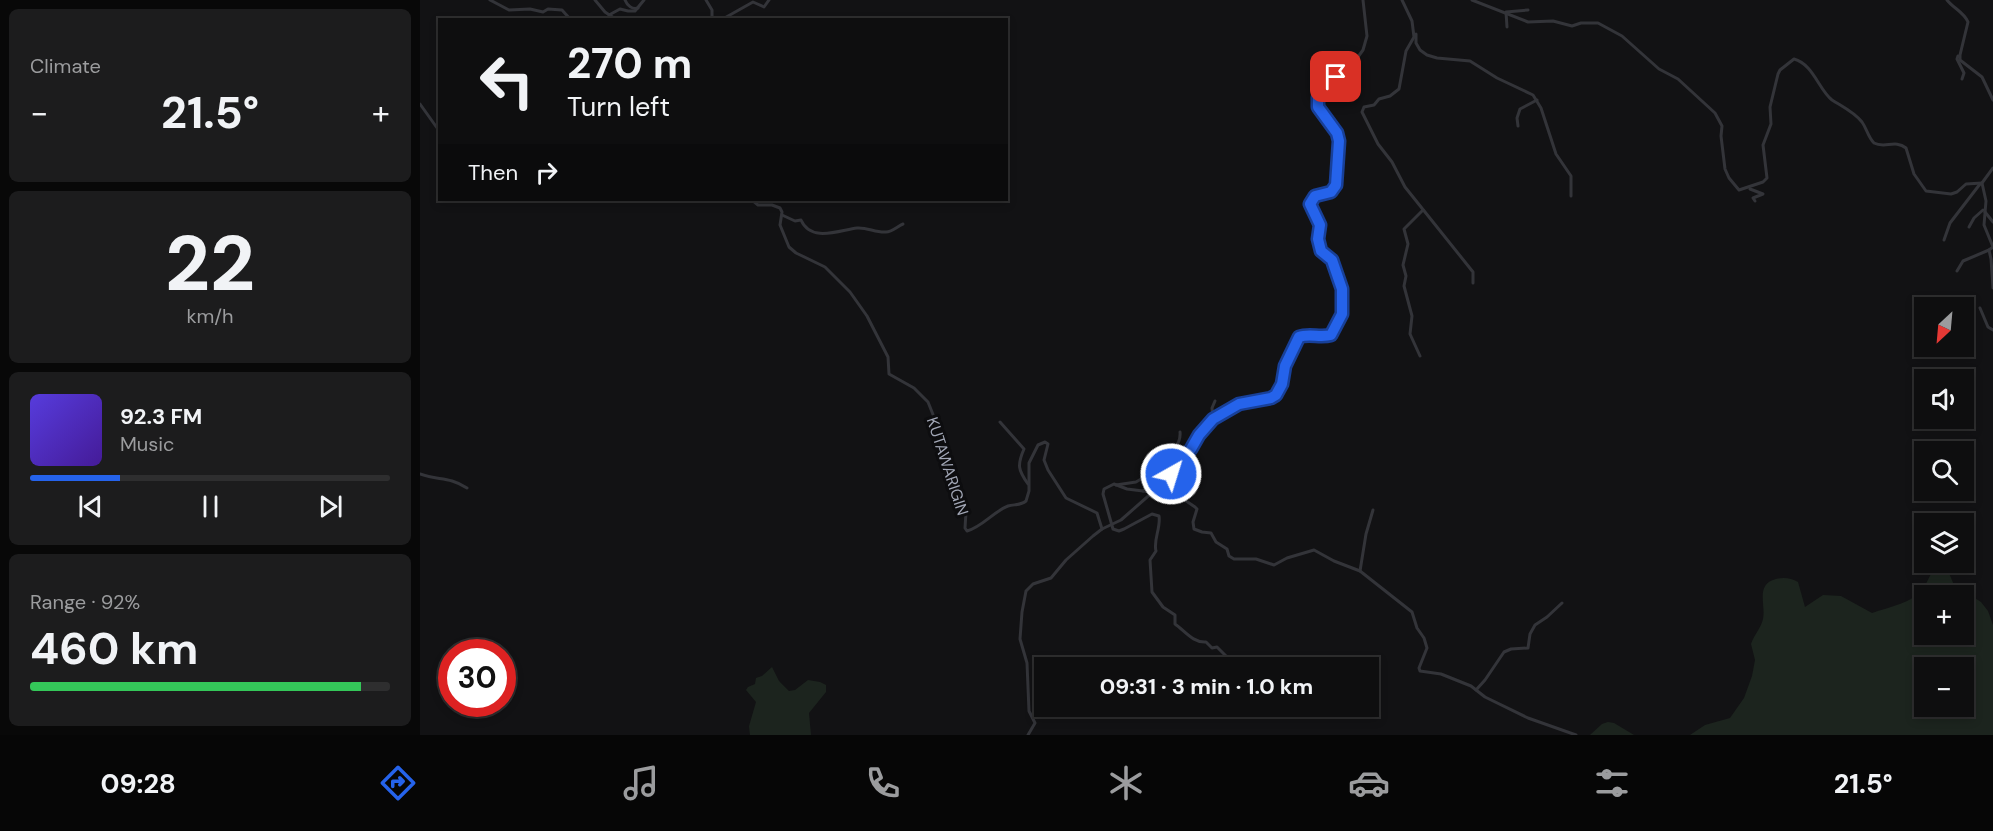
<!DOCTYPE html>
<html lang="en">
<head>
<meta charset="utf-8">
<style>
  :root { --surface:#0e0e0f; --page:#1c1c1d; --text:#f1f3f6; --muted:#9b9c9e; --line:#2e2e2f; --accent:#2563eb }
  body { margin:0; font-family:"DM Sans",sans-serif; background:var(--page); color:var(--text); height:100vh; display:flex; flex-direction:column; font-size:22px; white-space:nowrap }
  * { box-sizing:border-box; margin:0 }
  p { font-size:20px; color:var(--muted) }
  .icon { flex:none; width:33px; height:33px; fill:none; stroke:currentColor; stroke-width:2; stroke-linecap:round; stroke-linejoin:round }
  .map { position:relative; flex:1; overflow:hidden }
  .panel { display:flex; flex-direction:column; gap:9px; padding:9px; background:#080808; width:420px }
  .panel>* { flex:none }
  .top-card { position:absolute; left:18px; top:18px; width:570px; height:183px; border-radius:0px; box-shadow:0 3px 9px #0003,0 0 0 2px var(--line); background:#0e0e0f; color:var(--text); overflow:hidden }
  .needle { width:39px; rotate:206deg }
  .buttons { position:absolute; left:1494px; top:297px; display:grid; gap:12px }
  .buttons a { display:grid; place-items:center; width:60px; height:60px; border-radius:0px; background:var(--surface); box-shadow:0 3px 9px #0003,0 0 0 2px var(--line); font-size:30px }
  .speed { position:absolute; left:18px; top:639px; display:flex; gap:12px; font-size:30px; font-weight:700; text-align:center }
  .speed>* { display:grid; place-content:center; width:78px; height:78px; border-radius:50%; background:var(--surface); box-shadow:0 3px 9px #0003,0 0 0 2px var(--line); line-height:1 }
  .speed .limit { border:9px solid #d22; background:#fff; color:#111 }
  .pin { position:absolute; display:grid; place-items:center; width:51px; height:51px; color:#fff; margin:-26px; border-radius:12px; box-shadow:0 3px 9px #0006 }
  .me { position:absolute; width:66px; margin:-33px; rotate:39deg; stroke-linejoin:round; filter:drop-shadow(0 0 4px #0008) }
  .turn { display:flex; align-items:center; gap:21px; height:126px; padding:0 30px; font-size:27px }
  .turn .icon { width:78px; height:78px; stroke-width:2.5 }
  .turn b { display:block; font-size:42px; line-height:51px }
  .then { display:flex; align-items:center; height:57px; padding:0 30px; background:#0003; gap:12px; font-size:22px }
  .big { font-size:45px; font-weight:700; line-height:1.1 }
  .panel .tile { flex:1; display:flex; flex-direction:column; justify-content:center; gap:9px; min-width:0; padding:0 21px; border-radius:9px; background:var(--page) }
  .panel .dial { align-items:center; gap:0 }
  .dial b { font-size:78px; line-height:1 }
  .song { display:flex; align-items:center; gap:18px }
  .cover { width:72px; height:72px; border-radius:9px; background:linear-gradient(135deg,hsl(250 70% 55%),hsl(260 70% 35%)) }
  .played { height:6px; border-radius:3px; background:linear-gradient(90deg,var(--accent) 25%,var(--line) 25%) }
  .keys { display:flex; justify-content:space-around; direction:ltr }
  .heat { display:flex; justify-content:space-between; align-items:center; font-size:33px; direction:ltr }
  .charge { height:9px; border-radius:4px; background:linear-gradient(90deg,#34c759 92%,var(--line) 0) }
  .trip { position:absolute; left:614px; top:657px; width:345px; height:60px; border-radius:0px; background:var(--surface); box-shadow:0 3px 9px #0003,0 0 0 2px var(--line); font-weight:700; line-height:60px; text-align:center }
  .dock { display:flex; height:96px; justify-content:space-around; align-items:center; background:#060606; color:var(--muted) }
  .dock .icon { width:42px; height:42px }
  .dock .active { color:var(--accent) }
  .dock b { font-size:27px; color:var(--text) }
  main { display:flex; flex:1; min-height:0 }
  .map>svg:first-child { display:block }
  .green { fill:#1c241e; fill-rule:evenodd }
  .lines { fill:none; stroke-linecap:round; stroke-linejoin:round }
  .minor { stroke:#333439; stroke-width:3 }
  .route-casing { stroke:#184099; stroke-width:15 }
  .route { stroke:#2563eb; stroke-width:10 }
  .labels { text-anchor:middle; stroke-width:6; stroke-linejoin:round; paint-order:stroke }
  .street-label { font-size:16px; fill:#a2a7b6; stroke:#0d0d0f }
</style>
</head>
<body>
<main>
<section class="panel">
<div class="tile"><p>Climate</p>
<div class="heat"><a>−</a><b class="big">21.5°</b><a>+</a></div>
</div>
<div class="tile dial"><b>22</b><p>km/h</p></div>
<div class="tile">
<div class="song"><i class="cover"></i><div><b>92.3 FM</b><p>Music</p></div></div>
<div class="played"></div>
<div class="keys"><svg class="icon" aria-label="previous" viewBox="0 0 24 24"><path d="M18 5L8 12l10 7zM5 5v14"/></svg><svg class="icon" aria-label="pause" viewBox="0 0 24 24"><path d="M8 5v14M16 5v14"/></svg><svg class="icon" aria-label="next" viewBox="0 0 24 24"><path d="M6 5l10 7-10 7zM19 5v14"/></svg></div>
</div>
<div class="tile"><p>Range · 92%</p><b class="big">460 km</b><div class="charge"></div></div>
</section>
<div class="map">
<svg width="1573" height="735" viewBox="0 0 1573 735">
  <rect width="100%" height="100%" fill="#121214"/>
  <g class="green">
    <path d="M 1521,563 L 1526,566 L 1534,585 L 1561,602 L 1568,611 L 1573,625 L 1573,735 L 1270,735 L 1285,725 L 1310,718 L 1324,698 L 1332,676 L 1335,660 L 1331,644 C 1334,635 1341,628 1343,619 C 1346,605 1335,584 1356,579 C 1364,577 1371,578 1378,582 L 1385,607 L 1403,595 L 1421,596 L 1452,613 C 1469,607 1494,603 1504,587 C 1510,578 1511,569 1521,563 ZM 1504,596 L 1544,596 L 1544,634 L 1504,634 ZM 1504,668 L 1544,668 L 1544,706 L 1504,706 Z"/>
    <polygon points="352,667 359,681 369,691 375,690 388,680 400,682 406,685 406,692 389,713 391,735 330,735 329,726 336,702 326,690 328,687 335,684 336,678 342,676"/>
    <polygon points="1188,722 1194,723 1214,735 1170,735 1182,724"/>
  </g>
  <g class="lines">
    <g class="minor">
      <polyline points="70,0 89,10 110,9 123,12 128,9 142,10 151,20"/>
      <polyline points="175,0 185,12 197,20"/>
      <path d="M 205,0 C 207,5 212,10 218,8"/>
      <polyline points="286,0 292,10 292,20"/>
      <polyline points="982,0 992,21 994,37 986,51 979,89 970,96 959,99 954,105 944,107 942,112 958,144 972,162 985,187 1053,272 1053,283"/>
      <path d="M 1052,0 L 1108,22 L 1133,21 L 1152,26 L 1161,23 L 1178,23 L 1202,36 L 1239,69 L 1258,79 L 1295,113 L 1302,126 L 1301,136 L 1305,169 L 1309,178 L 1319,190 L 1343,182 L 1347,178 L 1343,145 L 1351,124 L 1350,107 L 1358,74 L 1360,70 L 1374,59 C 1393,64 1399,90 1412,100 C 1423,107 1434,112 1442,122 C 1447,129 1448,137 1454,143 C 1465,149 1475,139 1486,148 L 1494,174 L 1506,191 L 1531,194 L 1537,192 L 1546,184 L 1562,183"/>
      <path d="M 1527,0 C 1533,8 1544,12 1548,22 L 1540,55 L 1540,60 L 1562,77 L 1573,100"/>
      <polyline points="189,15 200,9 208,11 215,11 224,0"/>
      <polyline points="301,20 333,2 344,7 349,0"/>
      <polyline points="1087,27 1086,12 1108,10"/>
      <polyline points="996,34 996,43 1000,50 1007,55 1017,58 1050,61 1077,78 1113,95 1121,108 1136,154 1151,176 1151,196"/>
      <polyline points="1538,56 1537,59 1544,73 1542,79"/>
      <polyline points="0,104 20,132"/>
      <polyline points="1098,126 1097,118 1100,109 1117,100"/>
      <polyline points="1573,168 1562,183 1566,201 1564,225 1573,247 1569,250 1571,259 1573,288"/>
      <polyline points="1330,189 1343,194 1333,198 1335,201"/>
      <path d="M 332,200 L 338,205 L 352,205 L 360,208 L 362,212 L 360,225 L 369,247 L 376,253 L 405,267 L 430,292 L 447,316 L 468,357 L 469,374 L 494,388 L 508,402 L 518,427 L 523,459 L 528,468 L 535,498 L 546,512 L 545,528 L 547,531 C 562,527 573,512 588,506 C 594,504 600,506 606,501 L 609,491 L 609,463 L 618,445 L 625,442 L 628,444 L 624,460 L 628,470 L 646,498 L 677,513 L 682,529"/>
      <polyline points="1565,212 1573,222"/>
      <path d="M 362,215 L 375,221 L 381,220 C 391,243 420,230 437,228 C 447,227 456,233 466,232 C 472,232 478,226 483,224"/>
      <polyline points="1549,227 1554,218 1563,210"/>
      <polyline points="1524,240 1530,223 1560,184"/>
      <polyline points="1537,271 1543,261 1569,250"/>
      <polyline points="1560,308 1568,327 1573,330"/>
      <polyline points="1000,356 990,334 992,316 984,286 986,276 983,265 988,244 984,229 1003,210"/>
      <polyline points="793,419 792,408 795,401"/>
      <path d="M 580,422 L 604,449 C 597,465 598,470 608,484"/>
      <path d="M 760,432 C 762,450 739,462 728,474 L 733,481 L 723,491 L 733,492 L 764,458 L 779,435 L 793,419 L 819,404 L 851,398 L 857,395 L 862,384 L 865,366 L 879,337 C 890,333 900,339 911,335 C 915,328 922,319 923,310 C 924,298 919,267 910,258 C 907,256 904,256 902,253 C 895,246 900,235 900,227 C 899,219 891,214 890,206 C 888,192 911,196 916,186 C 919,179 921,142 918,135 C 914,122 893,114 898,97 L 922,71 L 935,61 L 943,50 L 947,36 L 943,0"/>
      <path d="M 0,474 C 19,481 28,476 47,488"/>
      <polyline points="696,485 716,482 728,475"/>
      <path d="M 723,491 L 707,489 L 694,484 L 684,489 L 683,494 L 693,529 L 699,531 L 704,529 L 732,514 L 739,516 C 741,528 733,540 736,551 L 730,560 L 732,592 L 743,607 L 755,615 L 755,624 C 765,631 773,643 786,642 L 792,648 L 797,647 L 806,656"/>
      <polyline points="940,571 946,534 953,510"/>
      <polyline points="1056,690 1065,680 1084,652 1091,649 1108,648 1110,634 1115,625 1127,617 1142,603"/>
      <polyline points="608,735 615,723 609,711 607,663 600,639 602,612 606,591 613,584 631,578 646,560 673,536 682,529 701,520 734,491 753,492 775,507 777,509 773,522 774,529 782,532 791,533 796,542 807,549 809,556 814,559 836,559 854,565 867,558 894,550 914,561 940,571 992,612 997,628 1004,638 1007,648 999,668 1000,671 1021,674 1051,686 1065,697 1108,718 1156,735"/>
    </g>
  </g>
  <g class="lines">
    <g class="route-casing">
      <path id="route" d="M 751,474 L 771,449 L 779,435 L 793,419 L 819,404 L 851,398 L 856,395 L 862,384 L 865,366 L 879,337 C 889,333 900,338 911,335 L 922,314 L 922,289 L 912,260 L 901,251 L 898,239 L 900,225 L 890,204 L 895,196 L 911,192 L 916,185 L 919,141 L 917,133 L 898,107 L 898,97 L 916,77"/>
    </g>
    <use href="#route" class="route"/>
  </g>
  <g class="labels">
    <g class="street-label">
      <text transform="translate(528 466) rotate(72)" y="6">KUTAWARIGIN</text>
    </g>
  </g>
</svg>
<div class="buttons">
<a><svg class="needle" viewBox="-14 -14 28 28"><path d="M0-13l5 13h-10z" fill="#e53935"/><path d="M0 13l5-13h-10z" fill="#9b9c9e"/></svg></a>
<a><svg class="icon" aria-label="sound" viewBox="0 0 24 24"><path d="M4 9h4l5-4v14l-5-4H4zM17 9q2 3 0 6"/></svg></a>
<a><svg class="icon" aria-label="search" viewBox="0 0 24 24"><circle cx="10" cy="10" r="6"/><path d="M15 15l6 6"/></svg></a>
<a><svg class="icon" aria-label="layers" viewBox="0 0 24 24"><path d="M12 4l9 5-9 5-9-5zM3 14l9 5 9-5"/></svg></a>
<a>+</a>
<a>−</a>
</div>
<div class="speed"><div class="limit">30</div></div>
<div class="pin" style="left:916px;top:77px;background:#d93025"><svg class="icon" aria-label="arrive" viewBox="0 0 24 24"><path d="M6 21V4h12l-3 4 3 4H6"/></svg></div>
<svg class="me" style="left:751px;top:474px" viewBox="-20 -20 40 40"><circle r="17" fill="#2563eb" stroke="#fff" stroke-width="3"/><path d="M0-11L8 9 0 5-8 9z" fill="#fff"/></svg>
<div class="trip">09:31 · 3 min · 1.0 km</div>
<div class="top-card">
<div class="turn"><svg class="icon" aria-label="left" viewBox="0 0 24 24"><path d="M17 20v-9H6M10 6l-5 5 5 5"/></svg><div><b>270 m</b>Turn left</div></div>
<div class="then">Then<svg class="icon" aria-label="right" viewBox="0 0 24 24"><path d="M7 20v-9h11M14 6l5 5-5 5"/></svg></div>
</div>
</div>
</main>
<nav class="dock">
<b>09:28</b>
<svg class="icon active" aria-label="directions" viewBox="0 0 24 24"><path d="M12 3l9 9-9 9-9-9zM9 14v-3h6M13 9l2 2-2 2"/></svg>
<svg class="icon" aria-label="music" viewBox="0 0 24 24"><path d="M9 18V5l10-2v13"/><circle cx="6" cy="18" r="3"/><circle cx="16" cy="16" r="3"/></svg>
<svg class="icon" aria-label="phone" viewBox="0 0 24 24"><path d="M5 4h4l2 5-3 2q2 4 5 5l2-3 5 2v4C11 20 4 13 5 4z"/></svg>
<svg class="icon" aria-label="climate" viewBox="0 0 24 24"><path d="M12 3v18M4 7l16 10M4 17L20 7"/></svg>
<svg class="icon" aria-label="car" viewBox="0 0 24 24"><path d="M5 17H2v-5l4-1 3-4h7l3 4 3 1v5h-3M9 17h6M6 11h13"/><circle cx="7" cy="17" r="2"/><circle cx="17" cy="17" r="2"/></svg>
<svg class="icon" aria-label="filters" viewBox="0 0 24 24"><path d="M4 7h16M4 17h16"/><circle cx="9" cy="7" r="2"/><circle cx="15" cy="17" r="2"/></svg>
<b>21.5°</b>
</nav>
</body>
</html>
